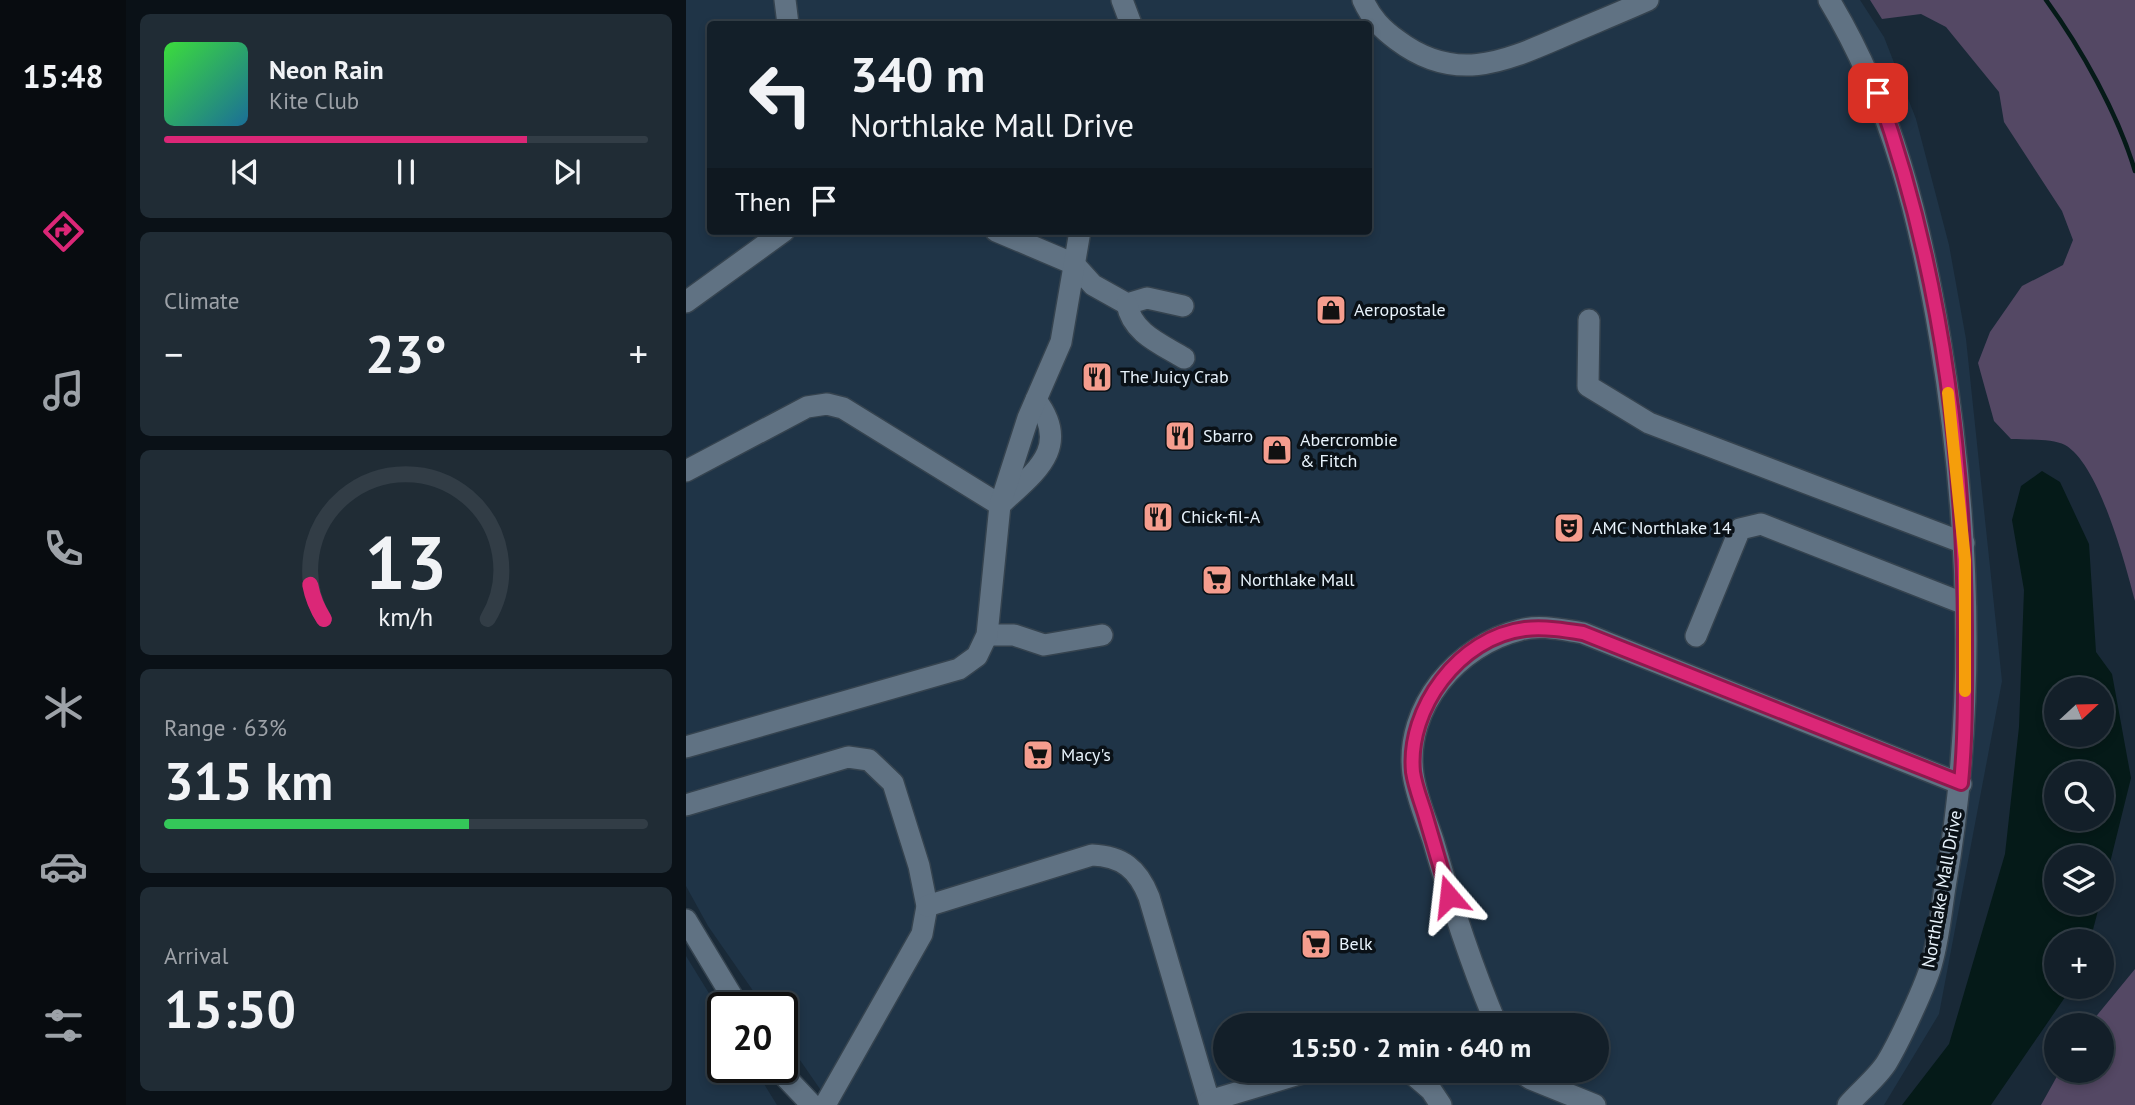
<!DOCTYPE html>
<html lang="en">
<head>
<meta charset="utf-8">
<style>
  :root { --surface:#131f29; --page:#202c35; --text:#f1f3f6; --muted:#9da2a8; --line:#323d46; --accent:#db2777 }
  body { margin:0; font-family:"PT Sans",sans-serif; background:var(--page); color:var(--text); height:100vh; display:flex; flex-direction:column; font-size:26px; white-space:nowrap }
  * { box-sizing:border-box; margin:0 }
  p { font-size:23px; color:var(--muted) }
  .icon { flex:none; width:38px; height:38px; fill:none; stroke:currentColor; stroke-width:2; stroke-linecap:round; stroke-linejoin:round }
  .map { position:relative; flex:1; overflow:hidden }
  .drawer { display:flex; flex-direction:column; gap:14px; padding:14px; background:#0a1117; width:560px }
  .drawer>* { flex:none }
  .banner { position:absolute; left:21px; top:21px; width:665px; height:214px; border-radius:7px; box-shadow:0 4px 10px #0003,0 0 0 2px var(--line); background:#131f29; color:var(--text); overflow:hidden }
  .needle { width:46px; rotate:68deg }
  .buttons { position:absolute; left:1358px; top:677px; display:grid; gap:14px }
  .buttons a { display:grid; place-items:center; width:70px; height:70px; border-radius:50%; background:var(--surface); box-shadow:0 4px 10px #0003,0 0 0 2px var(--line); font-size:35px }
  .speed { position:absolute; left:21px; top:992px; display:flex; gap:14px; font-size:35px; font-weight:700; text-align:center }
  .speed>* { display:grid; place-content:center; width:91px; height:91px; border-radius:50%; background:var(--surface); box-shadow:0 4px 10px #0003,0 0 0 2px var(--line); line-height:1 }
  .speed .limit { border:4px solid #111; border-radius:10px; background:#fff; color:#111 }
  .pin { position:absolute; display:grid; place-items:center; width:60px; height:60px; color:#fff; margin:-30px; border-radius:14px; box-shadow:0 4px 10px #0006 }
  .me { position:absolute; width:77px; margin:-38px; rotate:343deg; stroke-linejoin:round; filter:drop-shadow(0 0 5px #0008) }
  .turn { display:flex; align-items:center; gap:24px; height:147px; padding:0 28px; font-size:32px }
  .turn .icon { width:91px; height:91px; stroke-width:2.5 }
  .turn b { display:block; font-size:49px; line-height:60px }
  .then { display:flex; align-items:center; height:66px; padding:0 28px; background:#0003; gap:14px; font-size:26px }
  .big { font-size:52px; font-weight:700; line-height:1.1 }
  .drawer .card { flex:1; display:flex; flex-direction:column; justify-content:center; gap:10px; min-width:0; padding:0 24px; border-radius:10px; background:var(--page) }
  .drawer .dial { align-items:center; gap:0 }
  .dial svg { height:182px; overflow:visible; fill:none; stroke:var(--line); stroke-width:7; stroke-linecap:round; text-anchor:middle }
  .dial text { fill:var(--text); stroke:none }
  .song { display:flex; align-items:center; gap:21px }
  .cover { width:84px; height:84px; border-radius:10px; background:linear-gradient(135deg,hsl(120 70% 55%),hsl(200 70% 35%)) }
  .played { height:7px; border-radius:4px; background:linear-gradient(90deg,var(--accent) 75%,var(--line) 75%) }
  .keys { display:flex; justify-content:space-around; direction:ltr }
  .heat { display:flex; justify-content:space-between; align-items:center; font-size:38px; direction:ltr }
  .charge { height:10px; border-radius:5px; background:linear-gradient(90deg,#34c759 63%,var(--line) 0) }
  .trip { position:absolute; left:527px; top:1013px; width:396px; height:70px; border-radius:35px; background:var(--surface); box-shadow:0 4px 10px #0003,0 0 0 2px var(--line); font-weight:700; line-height:70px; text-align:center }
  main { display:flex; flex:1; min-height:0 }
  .dock { display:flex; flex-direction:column; width:126px; justify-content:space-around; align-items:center; background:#080c10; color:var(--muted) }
  .dock .icon { width:49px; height:49px }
  .dock .selected { color:var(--accent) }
  .dock b { font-size:32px; color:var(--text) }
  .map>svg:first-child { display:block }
  .built { fill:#1f3447; fill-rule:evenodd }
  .green { fill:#544864 }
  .water { fill:#051a18; fill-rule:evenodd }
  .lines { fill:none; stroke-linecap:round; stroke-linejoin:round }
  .stream { stroke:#051a18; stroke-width:4.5 }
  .minor-casing { stroke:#35434f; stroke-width:24 }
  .minor { stroke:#607283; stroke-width:21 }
  .route-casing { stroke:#8e194d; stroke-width:18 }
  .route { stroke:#db2777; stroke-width:12 }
  .slow { stroke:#f59e0b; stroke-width:12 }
  .labels { text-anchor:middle; stroke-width:7; stroke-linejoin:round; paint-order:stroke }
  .poi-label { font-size:18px; fill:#e8f3fc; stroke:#0a1117; text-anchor:start }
  .street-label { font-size:18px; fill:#e8f3fc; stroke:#0a1117 }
</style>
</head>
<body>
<main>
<nav class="dock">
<b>15:48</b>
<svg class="icon selected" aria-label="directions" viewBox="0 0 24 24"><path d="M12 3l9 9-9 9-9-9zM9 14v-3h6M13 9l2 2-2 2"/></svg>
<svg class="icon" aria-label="music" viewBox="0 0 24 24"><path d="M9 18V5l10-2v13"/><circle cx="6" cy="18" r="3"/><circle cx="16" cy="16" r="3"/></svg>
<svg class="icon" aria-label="phone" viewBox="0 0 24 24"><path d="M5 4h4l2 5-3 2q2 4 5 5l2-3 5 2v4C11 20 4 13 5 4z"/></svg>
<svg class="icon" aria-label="climate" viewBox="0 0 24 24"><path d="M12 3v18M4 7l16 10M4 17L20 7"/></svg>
<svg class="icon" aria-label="car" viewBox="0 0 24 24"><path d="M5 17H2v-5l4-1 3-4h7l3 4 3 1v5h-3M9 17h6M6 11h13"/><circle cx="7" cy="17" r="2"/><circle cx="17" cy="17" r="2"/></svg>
<svg class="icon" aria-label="filters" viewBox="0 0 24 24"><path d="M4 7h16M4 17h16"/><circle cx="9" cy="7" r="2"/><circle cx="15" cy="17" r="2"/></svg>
</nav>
<section class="drawer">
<div class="card">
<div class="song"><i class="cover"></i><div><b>Neon Rain</b><p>Kite Club</p></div></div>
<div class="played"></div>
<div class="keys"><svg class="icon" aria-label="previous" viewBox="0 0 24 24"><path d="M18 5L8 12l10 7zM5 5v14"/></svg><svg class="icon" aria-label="pause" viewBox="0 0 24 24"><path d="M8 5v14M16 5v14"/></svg><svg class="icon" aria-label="next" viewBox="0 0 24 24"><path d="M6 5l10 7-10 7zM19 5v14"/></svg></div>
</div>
<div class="card"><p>Climate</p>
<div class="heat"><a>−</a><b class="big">23°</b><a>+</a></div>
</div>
<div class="card dial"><svg viewBox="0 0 100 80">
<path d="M14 69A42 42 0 1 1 86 69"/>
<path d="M14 69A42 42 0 0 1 8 54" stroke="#db2777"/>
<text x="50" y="56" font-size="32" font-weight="700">13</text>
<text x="50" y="72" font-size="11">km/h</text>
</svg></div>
<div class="card"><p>Range · 63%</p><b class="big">315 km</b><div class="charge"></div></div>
<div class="card"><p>Arrival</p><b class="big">15:50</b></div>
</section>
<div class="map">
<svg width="1449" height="1105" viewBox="0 0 1449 1105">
  <rect width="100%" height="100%" fill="#192937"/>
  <g class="built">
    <path d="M 0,0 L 1174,0 L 1198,37 L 1230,119 L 1263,245 L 1280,339 L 1316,681 L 1253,1014 L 1198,1105 L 145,1105 L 96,1034 L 96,1008 L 79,1008 L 22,926 L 0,886 ZM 24,24 L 682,24 L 682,231 L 24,231 ZM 539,1026 L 910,1026 L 910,1071 L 539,1071 Z"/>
    <polygon points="0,956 37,1016 37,1068 68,1068 91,1105 0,1105"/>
  </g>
  <g class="green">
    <path d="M 1184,0 L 1449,0 L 1449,601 C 1439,563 1413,464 1379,445 C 1366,438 1339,440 1325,439 L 1308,421 L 1292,363 L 1304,332 L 1336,286 L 1377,265 L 1387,240 L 1376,211 L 1318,122 L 1313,92 L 1260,27 L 1235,14 L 1196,19 Z"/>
    <polygon points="1449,969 1449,1105 1355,1105 1374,1071 1416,1071 1416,1026 1403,1025"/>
  </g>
  <path class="water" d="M 1356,471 L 1374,482 L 1403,544 L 1410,652 L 1426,674 L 1445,778 L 1416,895 L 1416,858 L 1370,858 L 1370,903 L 1414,903 L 1404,941 L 1370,942 L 1370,987 L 1386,987 L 1305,1105 L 1216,1105 L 1263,1044 L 1319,854 L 1333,727 L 1338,590 L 1326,520 L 1335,486 ZM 1370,690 L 1416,690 L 1416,735 L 1370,735 ZM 1370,774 L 1416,774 L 1416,819 L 1370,819 Z"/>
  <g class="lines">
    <path class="stream" d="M 1360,0 C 1395,48 1432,114 1449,171"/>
    <g class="minor-casing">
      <g id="minor">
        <polyline points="99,0 102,24"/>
        <polyline points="436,0 445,24"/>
        <path d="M 677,0 C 685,18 696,29 711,40 C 768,83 815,63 873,38 C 903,25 933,13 962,0"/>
        <path d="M 1143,0 C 1206,104 1234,220 1254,339 C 1284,520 1291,706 1259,887 C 1255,912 1253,937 1246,962 C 1241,983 1213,1042 1201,1062 C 1192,1077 1174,1091 1162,1105"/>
        <polyline points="310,231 388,264 407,285 441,304 461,298 497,306"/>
        <polyline points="0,302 98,231"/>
        <path d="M 441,304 C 446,333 475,344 498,358"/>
        <polyline points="903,320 902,386 963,423 1278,543"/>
        <path d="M 0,471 L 121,407 L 141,404 L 157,408 L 314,505 C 346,474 387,449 350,400"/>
        <polyline points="301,635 328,635 358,645 416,635"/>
        <polyline points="1010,636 1054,529 1075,524 1279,604"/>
        <polyline points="0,747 273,669 291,656 301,635 314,505 342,418 375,342 394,231"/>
        <polyline points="0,805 162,757 183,760 207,783 233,866 241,906 236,934 139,1105"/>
        <path d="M 241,906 L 406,855 C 436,856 452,869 463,897 L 523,1101"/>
        <polyline points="0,920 53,1008"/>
        <path d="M 811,1026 C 785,965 765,903 747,840 C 740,819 730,796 727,774 C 718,707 772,645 834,630 C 854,624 877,630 897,633 L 1275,784"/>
        <polyline points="91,1068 126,1105"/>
        <polyline points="723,1071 745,1090 755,1105"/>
        <polyline points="833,1071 845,1079 909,1105"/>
        <polyline points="524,1105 523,1101 623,1071"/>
      </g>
    </g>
    <use href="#minor" class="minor"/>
  </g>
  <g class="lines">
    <g class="route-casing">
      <path id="route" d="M 763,896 C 755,869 747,841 739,814 C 735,801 729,786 727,772 C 721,709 773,637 839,629 C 859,627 878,630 897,633 L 1275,783 C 1280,732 1279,681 1279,630 C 1278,448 1253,264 1192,93"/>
    </g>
    <use href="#route" class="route"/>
    <polyline class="slow" points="1262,393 1279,560 1279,691"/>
  </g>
  <defs>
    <g id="shop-square" transform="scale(1.575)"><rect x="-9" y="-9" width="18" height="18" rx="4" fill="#f59d8e" stroke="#0a1117"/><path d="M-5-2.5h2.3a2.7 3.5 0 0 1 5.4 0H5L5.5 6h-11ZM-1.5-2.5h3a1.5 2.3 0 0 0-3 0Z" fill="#111"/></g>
    <g id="restaurant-square" transform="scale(1.575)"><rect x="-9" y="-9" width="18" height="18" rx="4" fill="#f59d8e" stroke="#0a1117"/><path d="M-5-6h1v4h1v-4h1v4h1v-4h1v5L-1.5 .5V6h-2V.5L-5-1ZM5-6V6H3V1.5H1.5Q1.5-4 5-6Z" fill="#111"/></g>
    <g id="theatre-square" transform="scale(1.575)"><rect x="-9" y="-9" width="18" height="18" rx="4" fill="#f59d8e" stroke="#0a1117"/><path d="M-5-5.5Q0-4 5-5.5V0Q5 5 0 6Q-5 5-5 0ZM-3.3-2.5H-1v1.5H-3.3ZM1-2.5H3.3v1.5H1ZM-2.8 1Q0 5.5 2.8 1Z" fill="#111"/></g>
    <g id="supermarket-square" transform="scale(1.575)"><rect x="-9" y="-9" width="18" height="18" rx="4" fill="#f59d8e" stroke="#0a1117"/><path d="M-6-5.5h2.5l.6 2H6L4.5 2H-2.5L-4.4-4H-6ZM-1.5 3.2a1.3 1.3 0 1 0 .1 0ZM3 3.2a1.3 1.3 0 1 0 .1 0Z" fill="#111"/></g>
  </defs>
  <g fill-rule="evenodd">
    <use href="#shop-square" x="645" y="310"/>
    <use href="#restaurant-square" x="411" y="377"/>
    <use href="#restaurant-square" x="494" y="436"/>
    <use href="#shop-square" x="591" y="450"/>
    <use href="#restaurant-square" x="472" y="517"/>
    <use href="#theatre-square" x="883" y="528"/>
    <use href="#supermarket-square" x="531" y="580"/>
    <use href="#supermarket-square" x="352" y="755"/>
    <use href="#supermarket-square" x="630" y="944"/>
  </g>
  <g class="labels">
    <g class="poi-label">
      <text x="668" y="316">Aeropostale</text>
      <text x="434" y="383">The Juicy Crab</text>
      <text x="517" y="442">Sbarro</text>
      <text x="614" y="446">Abercrombie<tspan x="614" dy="21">&amp; Fitch</tspan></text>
      <text x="495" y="523">Chick-fil-A</text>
      <text x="906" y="534">AMC Northlake 14</text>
      <text x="554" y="586">Northlake Mall</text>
      <text x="375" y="761">Macy's</text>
      <text x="653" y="950">Belk</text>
    </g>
    <g class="street-label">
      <text transform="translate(1256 889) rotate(-80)" y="6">Northlake Mall Drive</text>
    </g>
  </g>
</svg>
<div class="buttons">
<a><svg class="needle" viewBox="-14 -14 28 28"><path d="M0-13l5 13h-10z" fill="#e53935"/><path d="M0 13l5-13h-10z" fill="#9da2a8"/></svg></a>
<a><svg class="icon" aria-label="search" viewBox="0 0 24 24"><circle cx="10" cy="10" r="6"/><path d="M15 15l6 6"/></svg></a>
<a><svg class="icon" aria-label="layers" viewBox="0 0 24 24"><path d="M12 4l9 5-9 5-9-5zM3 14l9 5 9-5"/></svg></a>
<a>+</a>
<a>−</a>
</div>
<div class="speed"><div class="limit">20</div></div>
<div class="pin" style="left:1192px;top:93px;background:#d93025"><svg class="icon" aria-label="arrive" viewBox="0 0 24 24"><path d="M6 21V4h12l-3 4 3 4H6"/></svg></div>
<svg class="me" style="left:763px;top:896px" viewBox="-20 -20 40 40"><path d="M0-17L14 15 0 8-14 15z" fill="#db2777" stroke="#fff" stroke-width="4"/></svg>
<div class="trip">15:50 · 2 min · 640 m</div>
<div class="banner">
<div class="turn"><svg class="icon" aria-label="left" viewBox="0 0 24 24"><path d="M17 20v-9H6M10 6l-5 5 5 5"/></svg><div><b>340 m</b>Northlake Mall Drive</div></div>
<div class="then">Then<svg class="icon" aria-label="arrive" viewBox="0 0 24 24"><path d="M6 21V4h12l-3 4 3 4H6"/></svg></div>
</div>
</div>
</main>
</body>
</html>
